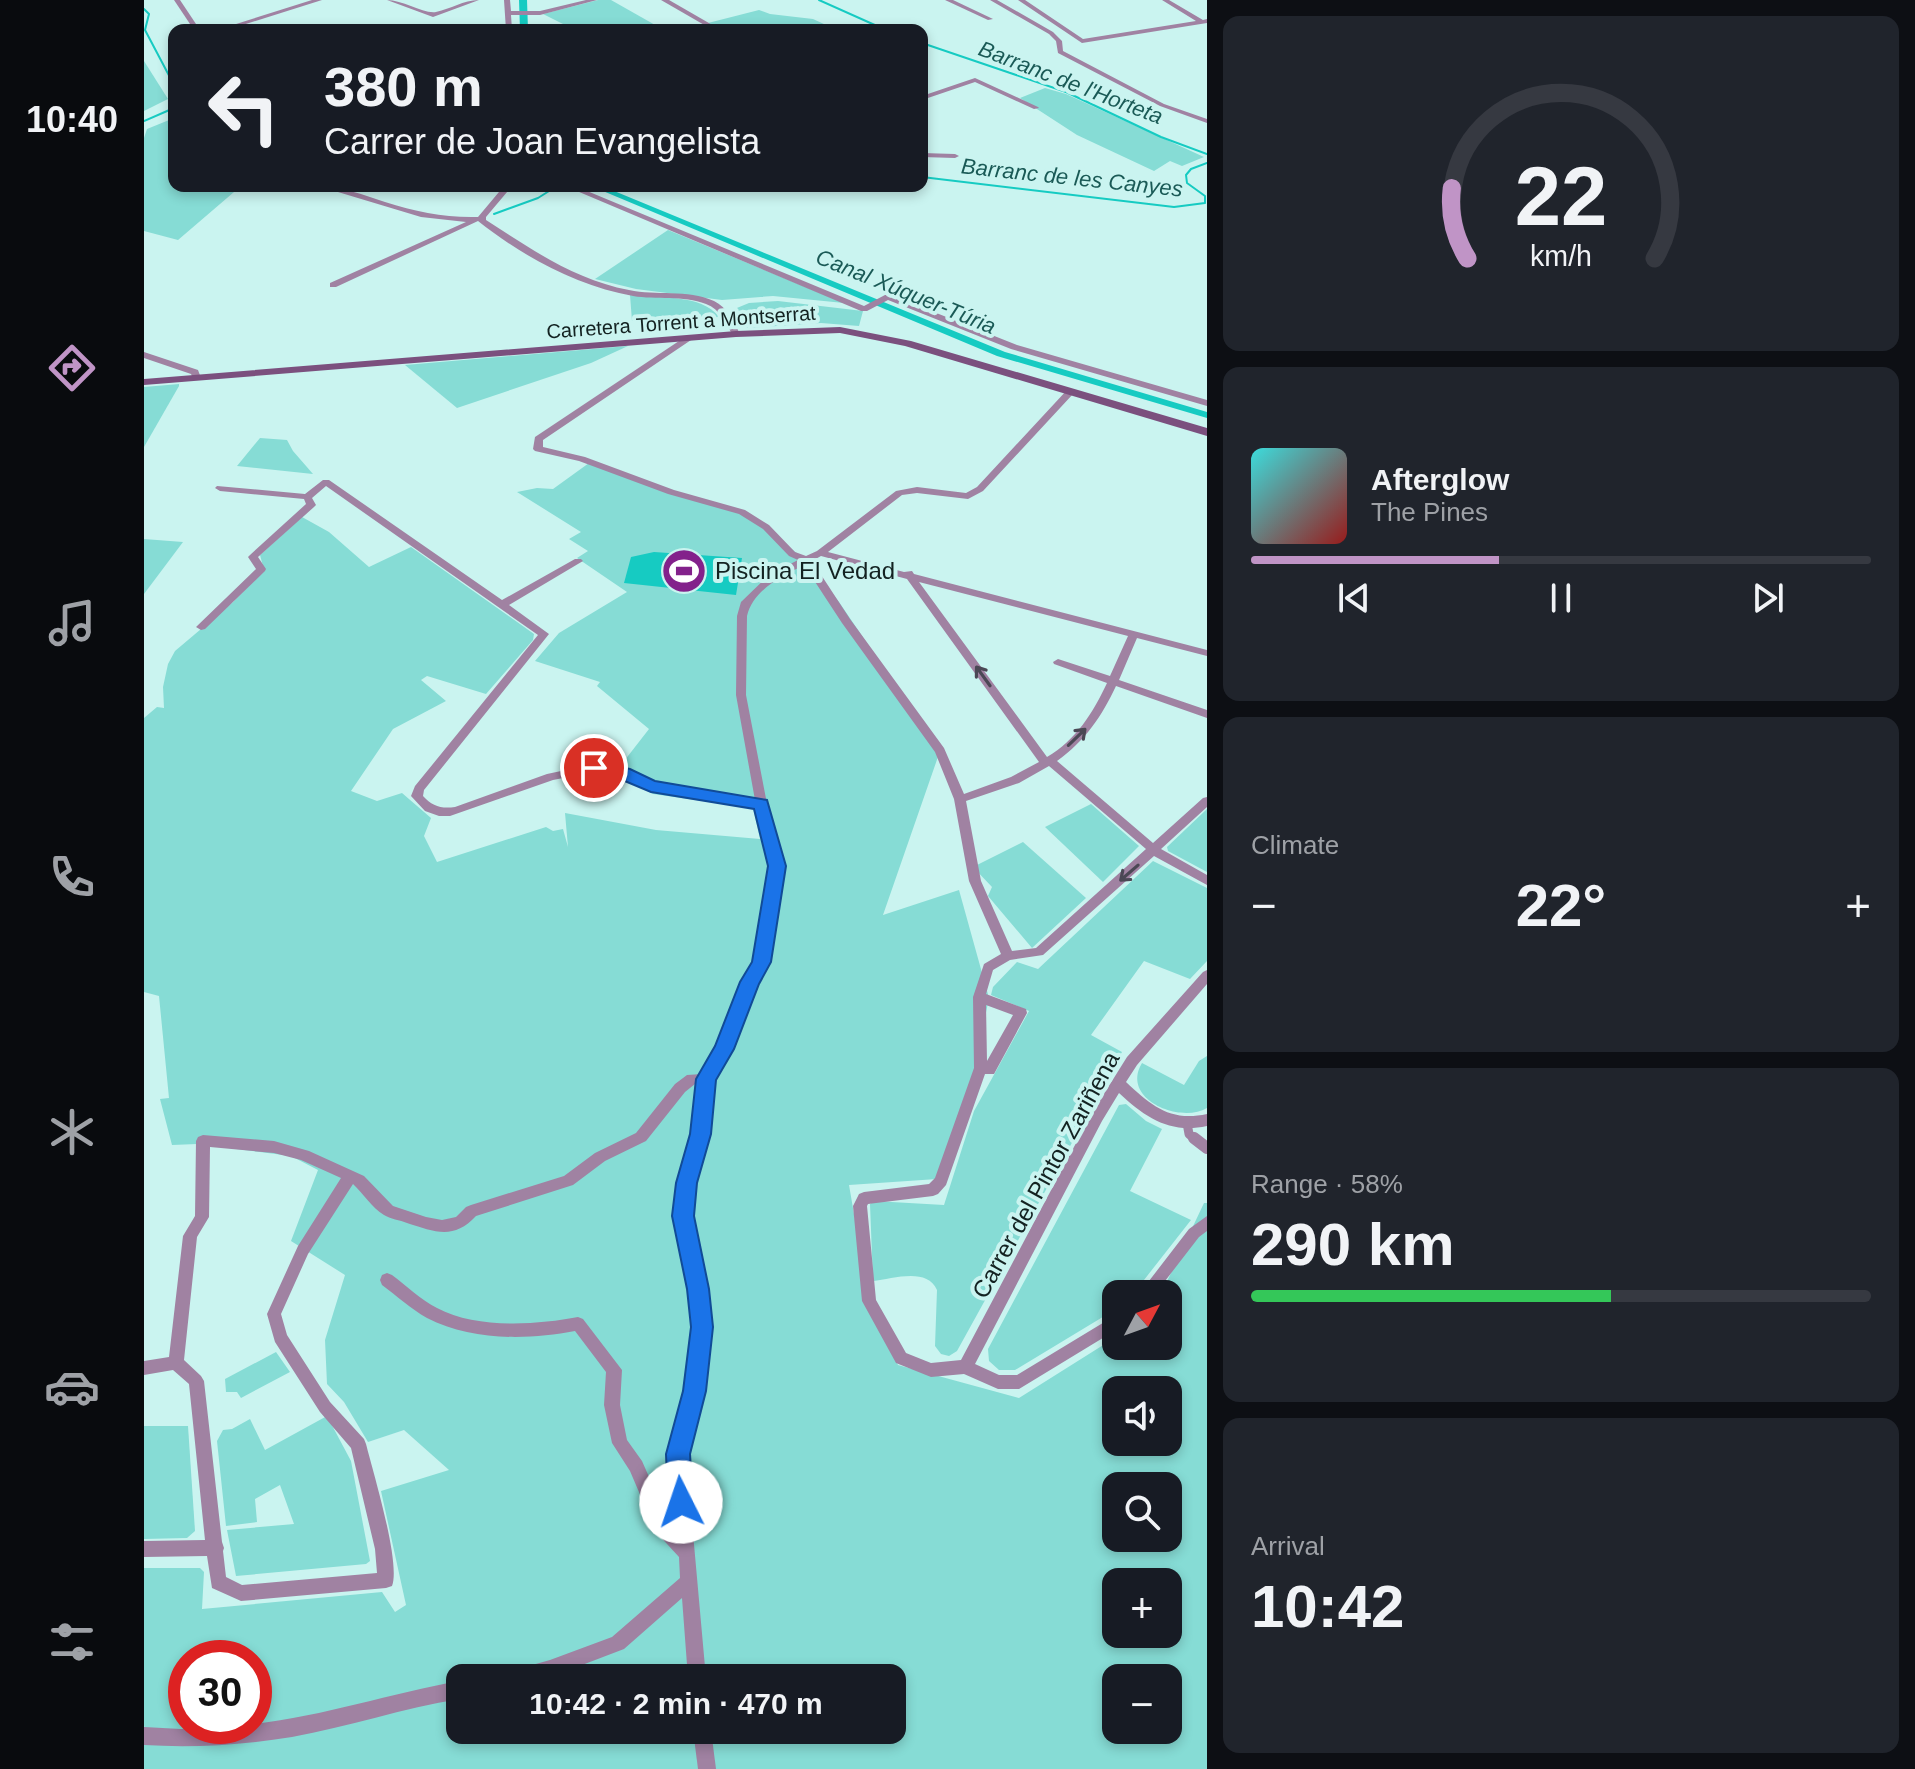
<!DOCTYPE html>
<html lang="en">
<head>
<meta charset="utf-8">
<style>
  :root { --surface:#171b24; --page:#20242c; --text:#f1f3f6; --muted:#9ea1a6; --line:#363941; --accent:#c094c6 }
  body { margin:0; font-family:Arial,sans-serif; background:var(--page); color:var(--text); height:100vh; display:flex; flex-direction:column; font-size:30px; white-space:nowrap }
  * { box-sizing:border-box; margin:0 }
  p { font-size:26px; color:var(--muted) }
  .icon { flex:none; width:44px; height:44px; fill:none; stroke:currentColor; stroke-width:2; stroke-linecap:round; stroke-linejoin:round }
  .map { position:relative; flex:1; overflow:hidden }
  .panel { display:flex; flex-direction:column; gap:16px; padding:16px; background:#0d0f14; width:708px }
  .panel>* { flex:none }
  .hud { position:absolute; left:24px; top:24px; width:760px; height:168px; border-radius:16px; box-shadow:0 4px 12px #0003; background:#171b24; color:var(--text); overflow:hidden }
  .needle { width:52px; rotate:49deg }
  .tools { position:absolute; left:958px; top:1280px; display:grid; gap:16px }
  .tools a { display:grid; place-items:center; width:80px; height:80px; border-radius:16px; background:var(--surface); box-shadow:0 4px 12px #0003; font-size:40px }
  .speed { position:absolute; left:24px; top:1640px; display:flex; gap:16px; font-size:40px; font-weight:700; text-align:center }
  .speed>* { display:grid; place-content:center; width:104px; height:104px; border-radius:50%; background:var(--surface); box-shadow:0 4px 12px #0003; line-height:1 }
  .speed .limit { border:12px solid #d22; background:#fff; color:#111 }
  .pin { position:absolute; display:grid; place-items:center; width:68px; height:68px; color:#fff; margin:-34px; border:4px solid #fff; border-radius:50%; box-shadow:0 2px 8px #0007 }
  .me { position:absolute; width:88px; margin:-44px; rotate:356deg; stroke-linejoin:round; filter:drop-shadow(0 0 6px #0008) }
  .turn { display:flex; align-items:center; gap:28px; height:168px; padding:0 24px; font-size:36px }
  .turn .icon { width:104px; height:104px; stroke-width:2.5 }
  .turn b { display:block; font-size:56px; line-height:68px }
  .big { font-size:60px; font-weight:700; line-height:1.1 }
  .panel .tile { flex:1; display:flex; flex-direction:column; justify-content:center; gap:12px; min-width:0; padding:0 28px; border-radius:16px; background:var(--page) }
  .panel .dial { align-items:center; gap:0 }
  .dial svg { height:208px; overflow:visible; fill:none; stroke:var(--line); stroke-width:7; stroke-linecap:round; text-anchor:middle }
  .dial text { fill:var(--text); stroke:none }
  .song { display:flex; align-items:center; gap:24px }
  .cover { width:96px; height:96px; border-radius:12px; background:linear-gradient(135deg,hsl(180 70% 55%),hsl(0 70% 35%)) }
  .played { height:8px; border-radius:4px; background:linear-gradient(90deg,var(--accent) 40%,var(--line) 40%) }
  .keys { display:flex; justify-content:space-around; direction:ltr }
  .heat { display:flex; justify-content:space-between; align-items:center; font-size:44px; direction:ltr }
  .charge { height:12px; border-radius:6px; background:linear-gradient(90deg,#34c759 58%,var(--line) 0) }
  .trip { position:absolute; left:302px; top:1664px; width:460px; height:80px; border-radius:16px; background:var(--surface); box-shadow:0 4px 12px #0003; font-weight:700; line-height:80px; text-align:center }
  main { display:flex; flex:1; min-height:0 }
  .dock { display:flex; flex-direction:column; width:144px; justify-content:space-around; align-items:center; background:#090b0e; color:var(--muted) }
  .dock .icon { width:56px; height:56px }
  .dock .current { color:var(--accent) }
  .dock b { font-size:36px; color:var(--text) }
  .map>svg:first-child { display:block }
  .green { fill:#86dcd5; fill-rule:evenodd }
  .water { fill:#16cbc2 }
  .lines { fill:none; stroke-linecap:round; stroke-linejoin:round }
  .stream { stroke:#16cbc2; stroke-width:2 }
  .canal { fill:#16cbc2; fill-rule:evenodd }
  .pedestrian-far1 { stroke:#a082a2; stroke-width:9 }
  .pedestrian { stroke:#a082a2; stroke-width:12 }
  .minor { fill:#a082a2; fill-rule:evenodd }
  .secondary { fill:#7b507e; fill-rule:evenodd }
  .oneway { stroke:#4b4855 }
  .route { fill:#1a73e8; stroke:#114b97; stroke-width:2 }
  .labels { text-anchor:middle; stroke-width:8; stroke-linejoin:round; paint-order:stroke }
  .far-street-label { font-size:20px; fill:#132221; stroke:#caf4f0 }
  .far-water-label { font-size:22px; font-style:italic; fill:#1a5a56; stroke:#caf4f0 }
  .poi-label { font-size:24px; fill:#132221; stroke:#caf4f0; text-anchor:start }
  .street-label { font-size:24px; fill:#132221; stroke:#caf4f0 }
</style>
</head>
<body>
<main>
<nav class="dock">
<b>10:40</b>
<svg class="icon current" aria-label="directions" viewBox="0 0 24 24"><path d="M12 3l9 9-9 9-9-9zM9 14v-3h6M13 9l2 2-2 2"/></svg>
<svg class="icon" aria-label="music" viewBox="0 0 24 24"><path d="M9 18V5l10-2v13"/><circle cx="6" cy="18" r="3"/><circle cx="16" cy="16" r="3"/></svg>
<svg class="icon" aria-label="phone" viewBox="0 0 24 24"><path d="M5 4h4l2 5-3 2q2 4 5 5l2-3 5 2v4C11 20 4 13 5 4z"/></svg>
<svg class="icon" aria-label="climate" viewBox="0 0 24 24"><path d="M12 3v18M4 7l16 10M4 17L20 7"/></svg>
<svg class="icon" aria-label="car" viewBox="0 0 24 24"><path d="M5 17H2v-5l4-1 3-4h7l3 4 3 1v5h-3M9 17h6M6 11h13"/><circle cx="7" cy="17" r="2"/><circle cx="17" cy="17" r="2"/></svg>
<svg class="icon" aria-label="filters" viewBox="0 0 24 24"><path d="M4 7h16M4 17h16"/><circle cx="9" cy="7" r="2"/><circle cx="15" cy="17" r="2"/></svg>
</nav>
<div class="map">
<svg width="1063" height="1769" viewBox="0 0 1063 1769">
  <rect width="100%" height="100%" fill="#caf4f0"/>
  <g class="green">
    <polygon points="454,0 467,0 520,30 431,30 399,14"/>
    <polygon points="615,10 626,14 669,19 693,30 577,30 564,23"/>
    <polygon points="0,61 24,99 0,111"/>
    <polygon points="901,88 922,94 1060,157 1038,166 1026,161 1010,171 933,135 876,98"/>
    <polygon points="30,118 30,186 97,186 34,240 0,231 0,138 3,129"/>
    <polygon points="524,230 700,303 629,296 578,300 492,289 451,279"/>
    <path d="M 486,295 C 514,299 557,293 575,317 L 488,321 Z"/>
    <polygon points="634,301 719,311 715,326 677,323 603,328 595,323 588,310 605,303"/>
    <polygon points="484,346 447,363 313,408 261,365"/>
    <polygon points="35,384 35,386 0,447 0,387"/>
    <polygon points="116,438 143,440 149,451 169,474 93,466"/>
    <path d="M 445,463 L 527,492 L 598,512 L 662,560 L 695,602 L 796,751 L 739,915 L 815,890 L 845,998 L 820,1120 L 793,1179 L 705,1185 L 725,1301 L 754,1365 L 875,1398 L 972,1337 L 972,1346 L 1024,1346 L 1024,1294 L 1017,1294 L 1060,1203 L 1063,1203 L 1063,1769 L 0,1769 L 0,1744 L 3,1743 L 0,1725 L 0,1568 L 56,1568 L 60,1572 L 58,1609 L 238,1592 L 251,1612 L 262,1605 L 237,1491 L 305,1470 L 260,1430 L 224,1442 L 200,1402 L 183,1384 L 181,1340 L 201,1275 L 147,1241 L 174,1170 L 147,1156 L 53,1144 L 28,1145 L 16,1099 L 25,1098 L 15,996 L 0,992 L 0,718 L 13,707 L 20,708 L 19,687 L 24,664 L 31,651 L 89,602 L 120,570 L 116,555 L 158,517 L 185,532 L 225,567 L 267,547 L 390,634 L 389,640 L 342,694 L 283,676 L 277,680 L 302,701 L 249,729 L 207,791 L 233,801 L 258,793 L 287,818 L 280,836 L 293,862 L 402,827 L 409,831 L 419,829 L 424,847 L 421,813 L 512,830 L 616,839 L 609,808 L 509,794 L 470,774 L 505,729 L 453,686 L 456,682 L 391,661 L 415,633 L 483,592 L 433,558 L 444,551 L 425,539 L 437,532 L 373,492 L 393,488 L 409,489 ZM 972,1390 L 1024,1390 L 1024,1442 L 972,1442 ZM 972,1486 L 1024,1486 L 1024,1538 L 972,1538 ZM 972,1582 L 1024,1582 L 1024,1634 L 972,1634 ZM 42,1658 L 110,1658 L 110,1726 L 42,1726 ZM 316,1678 L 748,1678 L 748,1730 L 316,1730 ZM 972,1678 L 1024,1678 L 1024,1730 L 972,1730 Z"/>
    <polygon points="0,539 39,542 0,594"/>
    <polygon points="947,804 995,846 959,882 901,827"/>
    <polygon points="1063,809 1063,872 1024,851 1023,847"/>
    <polygon points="879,842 942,898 888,948 844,896 848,887 829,867"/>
    <path d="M 1009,861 L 1063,888 L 1063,961 L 1046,979 L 1000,961 L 947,1035 L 978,1052 L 813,1351 L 805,1356 L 797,1354 L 791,1346 L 793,1290 C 783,1267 749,1279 729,1281 L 726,1204 L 730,1201 L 800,1205 L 830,1111 L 885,1011 L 847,995 L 849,987 L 873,962 L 894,969 Z"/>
    <path d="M 1063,1056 L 1063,1108 C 1036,1124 976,1099 998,1063 L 1040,1085 L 1055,1061 Z"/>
    <polygon points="982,1104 1002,1121 1018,1129 986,1191 1047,1220 989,1294 972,1294 972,1309 871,1370 855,1370 845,1361 844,1349 975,1105"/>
    <polygon points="132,1352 146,1372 97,1398 93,1392 82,1392 81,1379"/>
    <polygon points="183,1416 207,1461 226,1561 222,1564 92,1576 83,1530 150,1524 136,1485 111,1499 113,1522 82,1526 73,1441 79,1430 88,1429 106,1419 121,1450"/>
    <polygon points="0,1426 44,1426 51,1531 43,1538 0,1539"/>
  </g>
  <polygon class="water" points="510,552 598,558 592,595 480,583 487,557"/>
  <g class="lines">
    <g class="stream">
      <polyline points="675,0 742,30"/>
      <polyline points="0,9 5,14 1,30 30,85"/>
      <polyline points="778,43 922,92 1017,137 1063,154"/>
      <polyline points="0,121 30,108"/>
      <polyline points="778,177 1030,207 1061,203 1061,196 1043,183 1042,175 1047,169 1063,163"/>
      <polyline points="350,214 394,198 413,186"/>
    </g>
    <g class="canal">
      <polygon points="375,0 383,0 384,30 376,30"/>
      <polygon points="447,186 458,186 861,352 1063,412 1063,418 853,356"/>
    </g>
    <polyline class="pedestrian-far1" points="1043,1123 1045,1134 1052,1140"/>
    <polyline class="pedestrian" points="1050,1138 1063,1148"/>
    <g class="minor">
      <polygon points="30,0 36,0 56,30 50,30"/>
      <polygon points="168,0 178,0 83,30 73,30"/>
      <path d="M 243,0 C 259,0 279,14 292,12 C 307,9 319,0 335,0 L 289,17 Z"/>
      <polygon points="360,0 366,0 367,11 396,11 442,0 453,0 396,15 367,15 368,30 362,30"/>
      <polygon points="517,0 525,0 577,30 569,30"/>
      <polygon points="801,0 809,0 849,19 844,20"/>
      <polygon points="846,0 853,0 909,32 918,41 919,51 1020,104 1063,119 1063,123 1016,106 914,53 912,41 905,34"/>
      <polygon points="874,0 881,0 939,39 1052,21 1018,0 1025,0 1059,20 1063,19 1063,23 938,43"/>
      <polygon points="831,78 894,107 895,108 890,109 831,82 778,100 778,96"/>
      <polygon points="778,153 811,154 815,156 811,158 778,157"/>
      <path d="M 174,186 C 197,186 219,195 241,202 C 272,212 302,218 334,217 L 360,186 L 368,186 L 342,217 L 342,220 C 387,249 431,280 485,290 C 512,296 543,289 570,301 C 583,307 590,322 596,334 L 589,336 C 582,323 576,309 562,304 C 539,295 512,300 489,296 C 433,286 378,256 334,221 L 192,287 L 186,287 L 186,283 L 322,222 L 277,217 Z"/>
      <polygon points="421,186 431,186 720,306 741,295 747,295 873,345 1063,400 1063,406 867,349 744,300 723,311 717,311"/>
      <path d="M 544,335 L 548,338 L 547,340 L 399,440 L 399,447 L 441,457 L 530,490 L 601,510 L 625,525 L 651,552 L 662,556 L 673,551 L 752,491 L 773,487 L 822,493 L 833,487 L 923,390 L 929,390 L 929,394 L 839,491 L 824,499 L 773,493 L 758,495 L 684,552 L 760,572 L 768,571 L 770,574 L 1063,650 L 1063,656 L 993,638 L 975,680 L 1063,710 L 1063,718 L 972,686 C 958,716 941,741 913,761 L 1009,843 L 1059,798 L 1063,797 L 1063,807 L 1017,849 L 1063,875 L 1063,885 L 1010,856 L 899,955 L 866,960 L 849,970 L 842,994 L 882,1009 L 883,1013 L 850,1074 L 841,1074 L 802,1185 L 794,1194 L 789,1196 L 724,1204 L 723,1206 L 732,1300 L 762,1353 L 787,1363 L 817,1360 L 948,1113 L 983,1057 L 1059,972 L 1063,970 L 1063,984 L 993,1065 L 982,1082 C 1008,1106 1026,1122 1063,1114 L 1063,1126 C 1026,1134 1002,1118 975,1093 L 958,1121 L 831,1364 L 855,1375 L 873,1375 L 972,1315 L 972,1330 L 875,1389 L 854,1389 L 820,1374 L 787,1377 L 752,1363 L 718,1301 L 709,1206 L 715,1194 L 720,1192 L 785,1184 L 791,1178 L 830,1068 L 829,997 L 840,964 L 857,954 L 825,881 L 810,799 L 791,752 L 698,623 L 660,565 C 638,576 609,590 603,616 L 602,695 L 624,809 L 639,866 L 624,962 L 612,983 L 587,1049 L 569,1080 L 564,1134 L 549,1183 L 546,1216 L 561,1289 L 565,1327 L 559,1391 L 542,1454 L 541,1481 L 548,1522 L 562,1678 L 544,1678 L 538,1598 L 480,1649 L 404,1678 L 360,1678 L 363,1672 L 406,1660 L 468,1637 L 536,1578 L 535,1557 L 512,1532 L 486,1471 L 468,1443 L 460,1405 L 462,1372 L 431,1331 C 384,1340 327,1341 283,1318 C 267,1309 253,1296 238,1285 L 236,1280 L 238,1275 L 243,1273 L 248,1275 C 263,1286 277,1300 293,1308 C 332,1329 392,1325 434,1317 L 439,1319 L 478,1370 L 476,1405 L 483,1440 L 498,1461 L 524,1520 L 533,1530 L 525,1481 L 526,1454 L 543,1391 L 551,1327 L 547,1289 L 532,1216 L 535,1183 L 550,1134 L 555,1084 L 551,1084 L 541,1092 L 502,1141 L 461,1161 L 429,1185 L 332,1216 C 310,1240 291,1232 263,1223 C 256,1220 246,1219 240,1215 C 228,1208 219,1193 209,1184 L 164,1254 L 137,1314 L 143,1335 L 186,1402 L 220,1439 L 222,1444 C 229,1472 257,1563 248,1586 L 242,1588 L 97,1601 L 68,1588 L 63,1556 L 0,1557 L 0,1541 L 61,1540 L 45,1384 L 29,1370 L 0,1375 L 0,1361 L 25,1357 L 39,1236 L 51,1216 L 52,1141 L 54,1137 L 59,1135 L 130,1141 L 165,1151 L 220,1176 L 249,1206 L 282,1217 L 298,1220 L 312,1217 L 322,1207 L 327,1205 L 420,1176 L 451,1153 L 492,1133 L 531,1084 L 543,1075 L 558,1074 L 574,1048 L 600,982 L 612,962 L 627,866 L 612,808 L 507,790 L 477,777 L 450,772 L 409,780 L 306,816 L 295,816 L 281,811 L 267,796 L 271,786 L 394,635 L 182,486 L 168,498 L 172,505 L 170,507 L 114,557 L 122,569 L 121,571 L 61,629 L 57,630 L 52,627 L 112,569 L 104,557 L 106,555 L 162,504 L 160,499 L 76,491 L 71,488 L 73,486 L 161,494 L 179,480 L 185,480 L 358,600 L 431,559 L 437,559 L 439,561 L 365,605 L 405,634 L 280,790 L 279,796 C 288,806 297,809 311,807 L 403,774 L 450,764 L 484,771 L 509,782 L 611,800 L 592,695 L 593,616 L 597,602 L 625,575 L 654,560 L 645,556 L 619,529 L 595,514 L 524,494 L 435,461 L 391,451 L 389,449 L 391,437 ZM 677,556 L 763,579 L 895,762 L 867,777 L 820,794 L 800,748 L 706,619 L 668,561 ZM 775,582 L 984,636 L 966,676 L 914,659 L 909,662 L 910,664 L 963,683 C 949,713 932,740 903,757 ZM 905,766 L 1002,849 L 892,948 L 868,951 L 837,881 L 822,801 L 875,783 ZM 842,1005 L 869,1015 L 843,1061 ZM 66,1147 L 130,1153 L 157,1160 L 197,1178 L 154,1246 L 123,1314 L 131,1342 L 176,1412 L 207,1448 L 231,1549 L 233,1573 L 98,1585 L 82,1577 L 79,1551 L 80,1548 L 78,1542 L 60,1381 L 57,1376 L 40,1360 L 53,1237 L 65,1217 Z"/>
      <polygon points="0,352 54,370 57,378 50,380 47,374 0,358"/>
      <polygon points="1063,1216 1063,1231 1055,1237 1011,1294 995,1294 1045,1229"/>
      <path d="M 316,1681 L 316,1699 C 259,1708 204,1727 148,1737 C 99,1745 49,1748 0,1745 L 0,1727 L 37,1729 L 110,1726 L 110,1724 C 180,1716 247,1693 316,1681 Z"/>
      <polygon points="549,1730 567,1730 572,1769 554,1769"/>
    </g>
    <polygon class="secondary" points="696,327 767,341 1063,428 1063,436 761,346 696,333 592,337 0,385 0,379 592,331"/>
  </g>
  <defs><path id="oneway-shaft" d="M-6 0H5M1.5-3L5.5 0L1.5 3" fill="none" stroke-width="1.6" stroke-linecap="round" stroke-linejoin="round" transform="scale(2)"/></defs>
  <g class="oneway">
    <use href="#oneway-shaft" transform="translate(839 676) rotate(-126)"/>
    <use href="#oneway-shaft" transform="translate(933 737) rotate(-44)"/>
    <use href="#oneway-shaft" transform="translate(985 873) rotate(139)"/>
  </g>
  <polygon class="route" points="450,762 486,769 511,781 623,800 642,866 627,962 615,984 590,1049 572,1080 567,1134 553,1183 550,1216 565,1289 569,1327 562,1391 546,1454 549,1502 545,1510 537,1514 528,1510 524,1502 522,1454 539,1391 547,1327 543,1289 528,1216 532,1183 546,1134 552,1079 571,1046 596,982 608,962 624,866 610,809 507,792 476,779 444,772 441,768"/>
  <defs>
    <g id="stadium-disc" transform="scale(2.3)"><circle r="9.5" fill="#83218b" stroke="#caf4f0"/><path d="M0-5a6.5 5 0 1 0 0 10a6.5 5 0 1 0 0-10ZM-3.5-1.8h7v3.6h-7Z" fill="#fff"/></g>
  </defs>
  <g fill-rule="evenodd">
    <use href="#stadium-disc" x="540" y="571"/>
  </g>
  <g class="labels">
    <g class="far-street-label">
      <text transform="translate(537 322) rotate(-4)" y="7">Carretera Torrent a Montserrat</text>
    </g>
    <g class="far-water-label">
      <text transform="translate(927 82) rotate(21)" y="8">Barranc de l'Horteta</text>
      <text transform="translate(928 177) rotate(6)" y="8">Barranc de les Canyes</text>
      <text transform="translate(762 291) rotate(22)" y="8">Canal Xúquer-Túria</text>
    </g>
    <g class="poi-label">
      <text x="571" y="579">Piscina El Vedad</text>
    </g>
    <g class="street-label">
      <text transform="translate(902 1175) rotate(-61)" y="8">Carrer del Pintor Zariñena</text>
    </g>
  </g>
</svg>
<div class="tools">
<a><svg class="needle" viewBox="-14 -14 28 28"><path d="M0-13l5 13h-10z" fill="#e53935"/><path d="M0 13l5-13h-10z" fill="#9ea1a6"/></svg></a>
<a><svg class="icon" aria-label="sound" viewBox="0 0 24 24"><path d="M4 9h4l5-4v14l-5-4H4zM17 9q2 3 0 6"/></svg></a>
<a><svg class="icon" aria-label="search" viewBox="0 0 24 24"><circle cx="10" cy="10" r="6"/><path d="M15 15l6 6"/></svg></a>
<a>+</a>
<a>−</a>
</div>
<div class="speed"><div class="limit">30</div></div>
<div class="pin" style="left:450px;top:768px;background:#d93025"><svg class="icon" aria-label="arrive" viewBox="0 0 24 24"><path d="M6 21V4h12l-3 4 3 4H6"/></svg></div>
<svg class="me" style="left:537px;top:1502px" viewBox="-20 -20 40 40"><circle r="19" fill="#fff"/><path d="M0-13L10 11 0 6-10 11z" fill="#1a73e8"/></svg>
<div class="trip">10:42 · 2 min · 470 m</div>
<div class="hud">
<div class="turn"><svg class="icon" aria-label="left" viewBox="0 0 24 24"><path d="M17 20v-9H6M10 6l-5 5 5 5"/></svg><div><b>380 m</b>Carrer de Joan Evangelista</div></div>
</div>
</div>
<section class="panel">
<div class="tile dial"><svg viewBox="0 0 100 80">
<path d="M14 69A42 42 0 1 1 86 69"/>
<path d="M14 69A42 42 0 0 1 8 42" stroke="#c094c6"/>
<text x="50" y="56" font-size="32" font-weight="700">22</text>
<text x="50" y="72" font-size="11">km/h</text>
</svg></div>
<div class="tile">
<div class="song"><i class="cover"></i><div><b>Afterglow</b><p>The Pines</p></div></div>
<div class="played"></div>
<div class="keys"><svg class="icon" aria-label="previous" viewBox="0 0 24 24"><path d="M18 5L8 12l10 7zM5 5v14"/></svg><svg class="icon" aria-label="pause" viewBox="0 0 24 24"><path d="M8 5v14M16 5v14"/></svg><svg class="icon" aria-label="next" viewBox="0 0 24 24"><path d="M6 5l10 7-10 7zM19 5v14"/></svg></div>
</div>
<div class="tile"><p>Climate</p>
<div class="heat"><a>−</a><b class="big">22°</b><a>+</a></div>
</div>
<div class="tile"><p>Range · 58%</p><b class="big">290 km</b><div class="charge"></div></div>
<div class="tile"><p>Arrival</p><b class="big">10:42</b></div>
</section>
</main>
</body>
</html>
